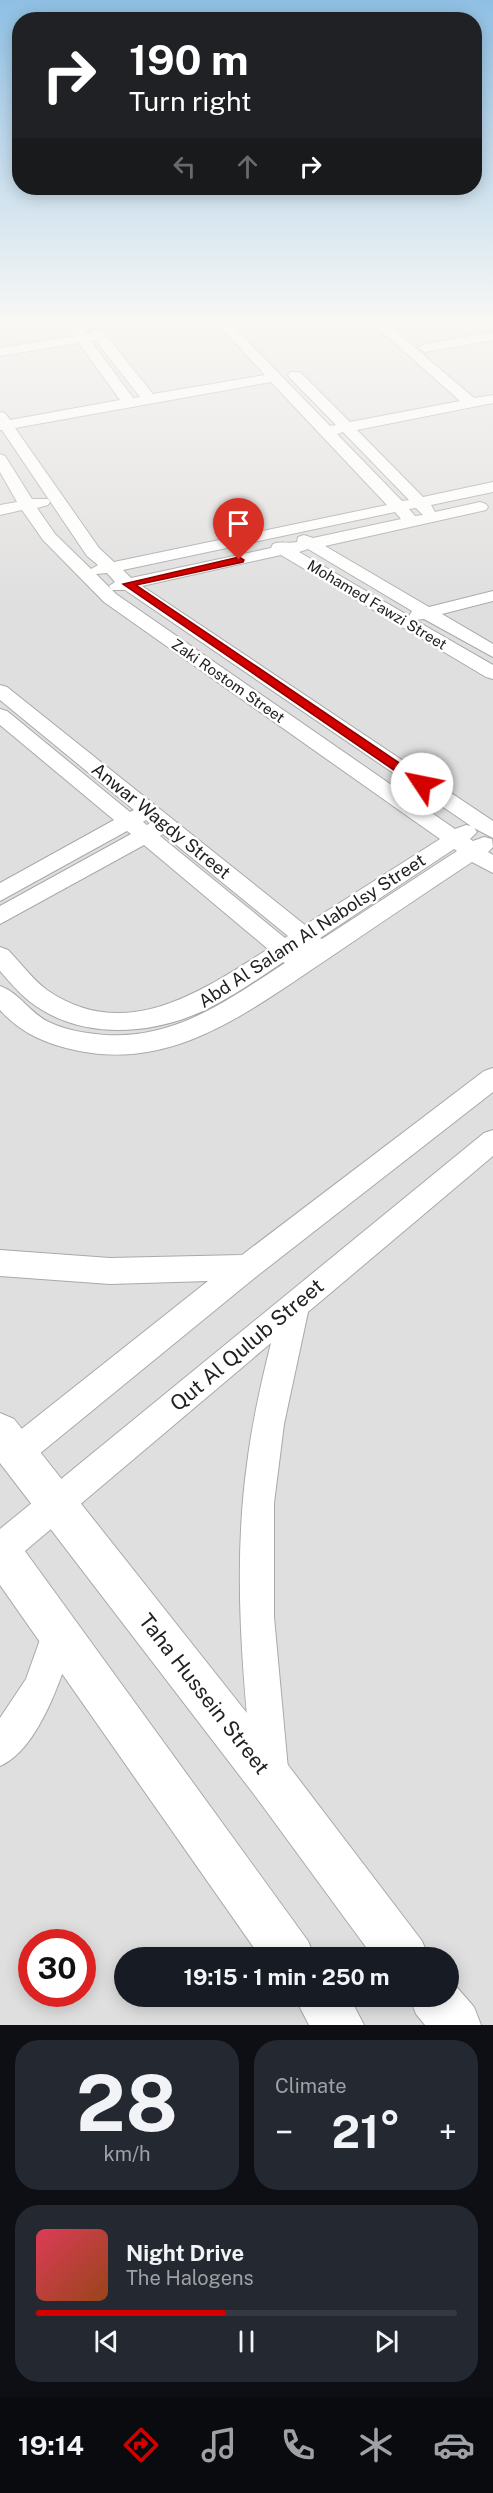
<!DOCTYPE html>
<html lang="en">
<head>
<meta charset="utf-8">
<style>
  :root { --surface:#171b24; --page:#242831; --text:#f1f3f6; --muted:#9ea1a6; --line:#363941; --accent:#d40000 }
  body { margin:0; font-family:"Public Sans",sans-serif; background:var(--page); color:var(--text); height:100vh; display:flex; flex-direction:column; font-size:22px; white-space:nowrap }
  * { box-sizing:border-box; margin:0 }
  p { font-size:20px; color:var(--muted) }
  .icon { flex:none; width:33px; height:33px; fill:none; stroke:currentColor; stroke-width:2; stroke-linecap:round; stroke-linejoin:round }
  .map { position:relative; height:2025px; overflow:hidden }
  .sheet { display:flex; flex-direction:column; gap:15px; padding:15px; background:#0d0f14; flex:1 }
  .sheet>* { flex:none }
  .top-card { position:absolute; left:12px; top:12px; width:470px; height:183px; border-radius:24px; box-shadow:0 3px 15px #0003; background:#202124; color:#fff; overflow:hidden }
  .speed { position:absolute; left:18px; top:1929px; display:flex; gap:12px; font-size:30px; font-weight:700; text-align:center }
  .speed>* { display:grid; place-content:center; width:78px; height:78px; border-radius:50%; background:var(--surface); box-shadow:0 3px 15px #0003; line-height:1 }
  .speed .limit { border:9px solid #d22; background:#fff; color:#111 }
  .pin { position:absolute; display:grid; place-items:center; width:51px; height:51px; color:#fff; margin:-62px -26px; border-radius:50% 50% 50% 0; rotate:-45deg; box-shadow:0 0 6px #0007 }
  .pin .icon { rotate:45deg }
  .me { position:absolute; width:66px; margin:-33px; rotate:304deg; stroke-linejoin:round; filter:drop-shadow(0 0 4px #0008) }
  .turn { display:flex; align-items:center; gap:21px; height:126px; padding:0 18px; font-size:27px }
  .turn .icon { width:78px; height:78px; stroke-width:2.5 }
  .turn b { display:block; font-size:42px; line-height:51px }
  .lanes { display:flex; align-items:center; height:57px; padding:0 18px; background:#0003; justify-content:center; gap:30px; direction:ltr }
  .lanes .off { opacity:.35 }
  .big { font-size:45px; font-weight:700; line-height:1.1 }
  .sheet .tile { flex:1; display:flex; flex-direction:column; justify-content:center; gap:9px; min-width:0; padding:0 21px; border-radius:24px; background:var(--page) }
  .sheet .dial { align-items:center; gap:0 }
  .dial b { font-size:78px; line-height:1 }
  .song { display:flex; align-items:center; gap:18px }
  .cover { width:72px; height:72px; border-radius:9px; background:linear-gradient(135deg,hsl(350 70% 55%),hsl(20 70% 35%)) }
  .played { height:6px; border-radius:3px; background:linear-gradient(90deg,var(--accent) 45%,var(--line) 45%) }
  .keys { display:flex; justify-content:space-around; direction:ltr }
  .heat { display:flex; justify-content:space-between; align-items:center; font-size:33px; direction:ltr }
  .sheet .tiles { flex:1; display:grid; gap:15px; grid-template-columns:1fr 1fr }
  .tile:last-child { grid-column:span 2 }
  .trip { position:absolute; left:114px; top:1947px; width:345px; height:60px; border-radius:30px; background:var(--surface); box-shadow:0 3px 15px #0003; font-weight:700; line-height:60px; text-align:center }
  .tab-bar { display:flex; height:96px; justify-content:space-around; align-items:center; background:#090b0e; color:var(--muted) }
  .tab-bar .icon { width:42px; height:42px }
  .tab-bar .current { color:var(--accent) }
  .tab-bar b { font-size:27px; color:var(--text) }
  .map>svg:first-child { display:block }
  .residential { fill:#e0dfdf; fill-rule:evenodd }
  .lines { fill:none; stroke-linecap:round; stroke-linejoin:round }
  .minor-casing { stroke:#a9a9a9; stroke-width:2 }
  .tertiary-casing { stroke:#a9a9a9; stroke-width:2 }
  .minor { fill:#fff; fill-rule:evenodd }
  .tertiary { fill:#fff; fill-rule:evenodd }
  .route { fill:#d40000; stroke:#8a0000; stroke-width:1.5 }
  .labels { text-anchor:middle; stroke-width:5; stroke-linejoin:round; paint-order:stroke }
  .far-street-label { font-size:15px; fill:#222; stroke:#fff }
  .street-label { font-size:18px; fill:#222; stroke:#fff }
  .near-street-label { font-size:21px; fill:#222; stroke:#fff }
</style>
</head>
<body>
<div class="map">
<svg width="493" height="2025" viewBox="0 0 493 2025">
  <rect width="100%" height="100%" fill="#f2efe9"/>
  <path class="residential" d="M 0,322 L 493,322 L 493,2025 L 0,2025 ZM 32,1942 L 82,1942 L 82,1994 L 32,1994 ZM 124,1958 L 448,1958 L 448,1996 L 124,1996 Z"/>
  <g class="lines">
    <g class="minor-casing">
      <g id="minor">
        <path d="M 64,322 L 77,322 L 86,334 L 91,334 L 92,330 L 102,330 L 153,394 L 265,375 L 216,322 L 229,322 L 330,426 L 336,425 L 290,378 L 288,375 L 290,372 L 300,372 L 350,422 L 460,401 L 371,322 L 385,322 L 474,398 L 493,395 L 493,403 L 357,430 L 423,497 L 493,482 L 493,492 L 431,505 L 435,512 L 480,502 L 486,504 L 488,507 L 486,510 L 325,546 L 429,607 L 493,591 L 493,601 L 442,614 L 493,644 L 493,657 L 424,619 L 415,620 L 493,665 L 493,679 L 486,677 L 281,555 L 142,586 L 493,821 L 493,838 L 474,828 L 477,832 L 470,839 L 473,841 L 484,837 L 492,839 L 493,847 L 488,852 L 493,855 L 493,873 L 472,862 C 425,893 379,924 332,956 C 250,1010 171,1076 66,1048 C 40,1041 19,1031 0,1010 L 0,986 C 19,992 31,1015 51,1023 C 68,1031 87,1033 105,1035 C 176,1039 228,1000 285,963 L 283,962 C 259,978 235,995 209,1008 C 153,1036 80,1041 29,1001 C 18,992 9,981 0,971 L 0,947 L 8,950 C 21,963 32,979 47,990 C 125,1044 201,992 268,949 L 144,845 L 0,924 L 0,906 L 131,834 L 127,831 L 0,901 L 0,883 L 114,820 L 0,725 L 0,709 L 7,711 L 130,812 L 134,810 L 0,700 L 0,685 L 7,687 L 305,925 L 440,839 L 104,602 L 43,540 L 22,510 L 0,515 L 0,505 L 17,502 L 0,472 L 0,454 L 5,456 L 32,499 L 48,499 L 50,502 L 48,505 L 37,508 L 55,534 L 91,569 L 98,565 L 87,556 L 2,430 L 0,430 L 0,412 L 5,413 L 10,420 L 120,400 L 79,343 L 0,356 L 0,348 L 74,336 ZM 91,341 L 96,341 L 140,397 L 133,398 ZM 271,382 L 387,505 L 114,562 L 99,548 L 15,428 ZM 343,432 L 409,500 L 402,501 L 337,434 ZM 416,508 L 423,515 L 415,516 L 409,509 ZM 395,512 L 401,519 L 313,538 L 304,535 L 298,537 L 297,542 C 288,544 281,541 273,544 L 271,548 L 131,578 L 123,570 ZM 308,549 L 412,611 L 409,616 L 299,552 ZM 107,573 L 115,582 L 109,586 L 112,590 L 125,590 L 471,826 L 466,825 L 455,829 L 116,594 L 96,574 ZM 146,820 L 150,823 L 147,825 L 143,822 ZM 163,834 L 288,936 L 285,938 L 160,836 ZM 454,849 L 457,851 L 322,939 L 320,938 Z"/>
        <polygon points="493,332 493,340 425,352 418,348 425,344"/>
        <polygon points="493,1068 493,1092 257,1276 27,1464 16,1468 5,1464 0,1453 5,1442 208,1281 110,1284 0,1276 0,1250 110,1258 242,1255 484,1071"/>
        <path d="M 493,1130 L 493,1156 L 308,1312 L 284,1424 L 274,1503 L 274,1617 L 288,1769 L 283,1782 L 270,1787 L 257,1782 L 252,1769 C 242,1668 233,1565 247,1464 C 252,1423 261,1383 271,1343 L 12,1562 L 0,1566 L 0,1529 L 484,1133 Z"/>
        <path d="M 59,1615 L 71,1620 L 76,1632 C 64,1671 40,1749 0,1766 L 0,1718 L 26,1679 L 47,1620 Z"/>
      </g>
    </g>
    <g class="tertiary-casing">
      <g id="tertiary">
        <polygon points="0,1413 14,1419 288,1765 422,1941 429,1958 374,1958 256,1797 0,1463"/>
        <polygon points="0,1530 14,1536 308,1941 315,1958 261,1958 0,1585"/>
        <polygon points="448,1977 474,2007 481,2025 425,2025 416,2014 409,1996 448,1996"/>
        <polygon points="294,1996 349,1996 364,2025 309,2025"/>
      </g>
    </g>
    <use href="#minor" class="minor"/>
    <use href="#tertiary" class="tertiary"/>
  </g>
  <linearGradient id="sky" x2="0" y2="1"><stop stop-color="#8fc0e4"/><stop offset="0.53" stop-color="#f9f8f5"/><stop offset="1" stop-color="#f9f8f5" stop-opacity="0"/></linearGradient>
  <rect width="493" height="605" fill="url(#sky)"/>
  <polygon class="route" points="239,557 244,560 243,562 136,585 426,781 426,786 417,786 123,584"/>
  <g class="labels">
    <g class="far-street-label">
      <text transform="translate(377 605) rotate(31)" y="5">Mohamed Fawzi Street</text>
      <text transform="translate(228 681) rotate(35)" y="5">Zaki Rostom Street</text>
    </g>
    <g class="street-label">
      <text transform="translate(161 821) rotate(39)" y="6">Anwar Wagdy Street</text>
      <text transform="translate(312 931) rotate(-33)" y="6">Abd Al Salam Al Nabolsy Street</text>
    </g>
    <g class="near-street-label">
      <text transform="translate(247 1345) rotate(-40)" y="7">Qut Al Qulub Street</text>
      <text transform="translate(204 1694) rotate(52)" y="7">Taha Hussein Street</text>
    </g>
  </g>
</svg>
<div class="speed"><div class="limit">30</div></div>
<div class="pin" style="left:239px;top:560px;background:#d93025"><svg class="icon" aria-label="arrive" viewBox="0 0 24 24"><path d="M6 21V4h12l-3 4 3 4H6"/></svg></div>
<svg class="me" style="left:422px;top:784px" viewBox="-20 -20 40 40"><circle r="19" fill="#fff"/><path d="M0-13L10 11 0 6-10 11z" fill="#d40000"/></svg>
<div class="trip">19:15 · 1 min · 250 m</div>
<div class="top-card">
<div class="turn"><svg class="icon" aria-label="right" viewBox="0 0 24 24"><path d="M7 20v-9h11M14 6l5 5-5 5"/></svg><div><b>190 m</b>Turn right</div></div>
<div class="lanes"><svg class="icon off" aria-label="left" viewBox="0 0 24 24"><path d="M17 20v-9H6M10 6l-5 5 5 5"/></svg><svg class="icon off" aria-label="ahead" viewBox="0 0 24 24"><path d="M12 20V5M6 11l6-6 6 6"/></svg><svg class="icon" aria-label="right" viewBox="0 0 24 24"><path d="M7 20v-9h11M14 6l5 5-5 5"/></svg></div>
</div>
</div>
<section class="sheet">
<div class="tiles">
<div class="tile dial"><b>28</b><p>km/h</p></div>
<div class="tile"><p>Climate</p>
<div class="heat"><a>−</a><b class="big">21°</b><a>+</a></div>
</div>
<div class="tile">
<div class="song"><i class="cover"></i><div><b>Night Drive</b><p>The Halogens</p></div></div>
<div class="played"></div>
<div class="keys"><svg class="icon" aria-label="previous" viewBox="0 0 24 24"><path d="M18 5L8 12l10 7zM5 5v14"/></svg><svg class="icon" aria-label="pause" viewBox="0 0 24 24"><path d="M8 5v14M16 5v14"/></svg><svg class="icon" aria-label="next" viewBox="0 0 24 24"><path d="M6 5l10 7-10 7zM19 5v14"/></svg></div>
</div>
</div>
</section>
<nav class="tab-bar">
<b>19:14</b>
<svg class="icon current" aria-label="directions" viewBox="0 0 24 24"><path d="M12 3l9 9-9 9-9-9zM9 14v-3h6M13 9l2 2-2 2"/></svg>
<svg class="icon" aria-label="music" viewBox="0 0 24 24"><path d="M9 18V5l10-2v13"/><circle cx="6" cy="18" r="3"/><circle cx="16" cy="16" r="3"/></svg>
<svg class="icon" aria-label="phone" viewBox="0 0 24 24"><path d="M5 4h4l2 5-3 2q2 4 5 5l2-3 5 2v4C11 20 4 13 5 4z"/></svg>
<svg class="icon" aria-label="climate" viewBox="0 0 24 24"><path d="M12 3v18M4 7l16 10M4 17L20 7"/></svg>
<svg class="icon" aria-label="car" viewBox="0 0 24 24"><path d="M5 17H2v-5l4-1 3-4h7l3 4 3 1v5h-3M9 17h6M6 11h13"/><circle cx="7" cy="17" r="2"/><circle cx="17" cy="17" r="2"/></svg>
</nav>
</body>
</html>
